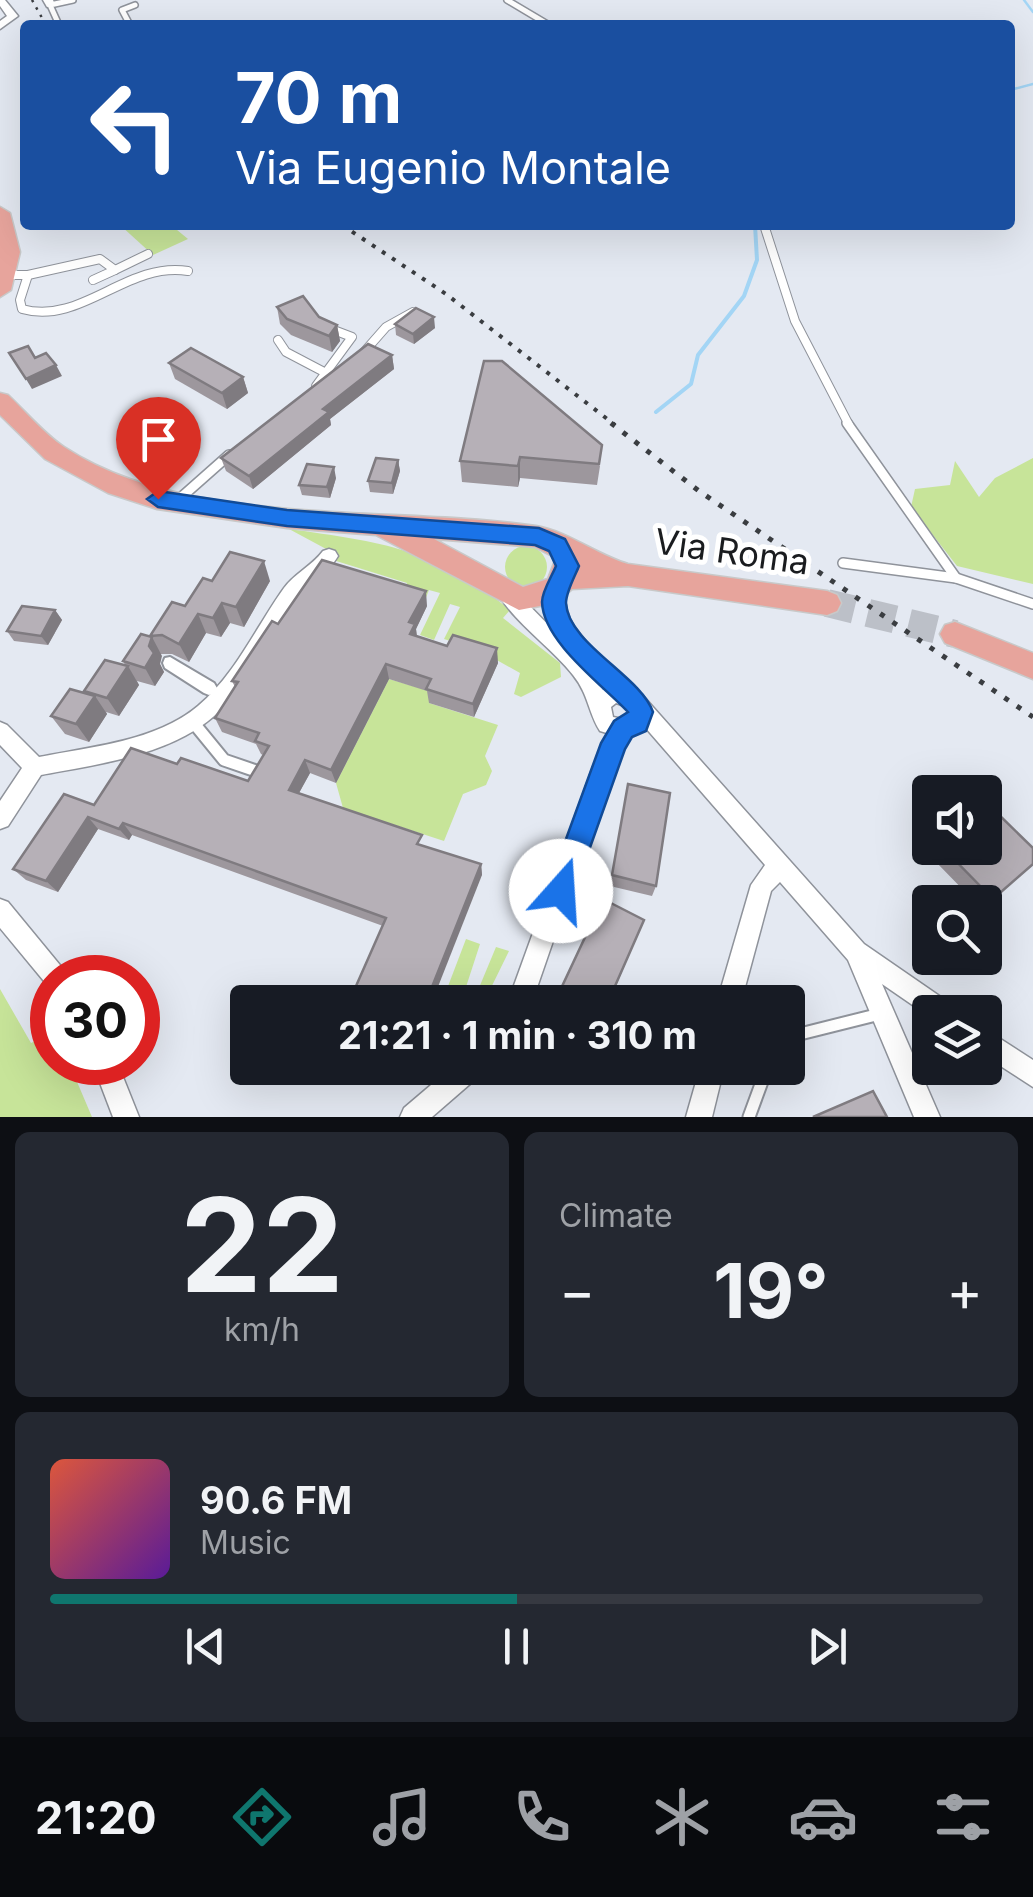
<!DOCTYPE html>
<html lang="en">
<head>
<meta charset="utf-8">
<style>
  :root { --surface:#171b24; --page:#242831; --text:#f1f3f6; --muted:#9ea1a6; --line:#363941; --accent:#0f766e }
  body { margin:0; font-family:Inter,sans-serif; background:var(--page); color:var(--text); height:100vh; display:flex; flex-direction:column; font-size:38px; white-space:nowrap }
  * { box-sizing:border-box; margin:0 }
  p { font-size:32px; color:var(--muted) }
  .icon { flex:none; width:55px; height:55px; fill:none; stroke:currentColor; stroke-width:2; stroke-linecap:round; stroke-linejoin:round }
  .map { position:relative; height:1117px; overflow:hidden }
  .details { display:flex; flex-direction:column; gap:15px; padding:15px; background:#0d0f14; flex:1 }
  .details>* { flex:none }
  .banner { position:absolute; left:20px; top:20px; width:995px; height:210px; border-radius:10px; box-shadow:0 10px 40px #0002; background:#1a4fa0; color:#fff; overflow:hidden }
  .buttons { position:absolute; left:912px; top:775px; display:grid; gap:20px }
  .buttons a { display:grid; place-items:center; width:90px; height:90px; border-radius:10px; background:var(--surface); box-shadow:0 10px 40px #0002; font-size:50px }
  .speed { position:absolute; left:30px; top:955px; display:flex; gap:20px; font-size:50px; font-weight:700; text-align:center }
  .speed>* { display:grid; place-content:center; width:130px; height:130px; border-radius:50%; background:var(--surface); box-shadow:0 10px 40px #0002; line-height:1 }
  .speed .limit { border:15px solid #d22; background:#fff; color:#111 }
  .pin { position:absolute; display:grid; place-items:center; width:85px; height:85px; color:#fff; margin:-102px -42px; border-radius:50% 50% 50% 0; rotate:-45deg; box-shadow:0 0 10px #0007 }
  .pin .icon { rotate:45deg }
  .me { position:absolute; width:110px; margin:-55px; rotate:19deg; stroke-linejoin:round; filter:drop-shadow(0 0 8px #0008) }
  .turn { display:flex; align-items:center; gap:35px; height:210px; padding:0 50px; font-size:45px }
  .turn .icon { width:130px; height:130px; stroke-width:2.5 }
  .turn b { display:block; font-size:70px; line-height:85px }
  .big { font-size:75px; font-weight:700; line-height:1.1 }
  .details .tile { flex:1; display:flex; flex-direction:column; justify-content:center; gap:15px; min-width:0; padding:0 35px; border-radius:15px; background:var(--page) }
  .details .dial { align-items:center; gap:0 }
  .dial b { font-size:130px; line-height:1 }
  .song { display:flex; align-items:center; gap:30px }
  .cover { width:120px; height:120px; border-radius:15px; background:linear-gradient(135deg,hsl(10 70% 55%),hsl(270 70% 35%)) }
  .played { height:10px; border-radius:5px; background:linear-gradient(90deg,var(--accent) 50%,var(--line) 50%) }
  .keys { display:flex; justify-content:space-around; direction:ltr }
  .heat { display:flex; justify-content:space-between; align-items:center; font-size:55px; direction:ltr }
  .details .tiles { flex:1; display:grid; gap:15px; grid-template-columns:1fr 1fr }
  .tile:last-child { grid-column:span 2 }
  .trip { position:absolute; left:230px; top:985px; width:575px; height:100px; border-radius:10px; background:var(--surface); box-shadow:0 10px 40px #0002; font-weight:700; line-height:100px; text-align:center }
  .dock { display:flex; height:160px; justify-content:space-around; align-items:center; background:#090b0e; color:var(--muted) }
  .dock .icon { width:70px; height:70px }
  .dock .selected { color:var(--accent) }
  .dock b { font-size:45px; color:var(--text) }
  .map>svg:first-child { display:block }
  .green { fill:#c7e499 }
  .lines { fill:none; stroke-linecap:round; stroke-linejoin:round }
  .stream-far1 { stroke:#a3d5f5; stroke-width:2.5 }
  .stream { stroke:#a3d5f5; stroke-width:4 }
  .primary-tunnel { stroke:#bcc0c8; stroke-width:28; stroke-dasharray:28 14; stroke-linecap:butt }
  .service-far3-casing { stroke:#8f939b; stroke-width:8 }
  .service-far2-casing { stroke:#8f939b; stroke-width:10 }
  .service-far1-casing { stroke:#8f939b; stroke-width:12 }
  .service-casing { stroke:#8f939b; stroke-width:15 }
  .pedestrian-casing { stroke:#8f939b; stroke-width:4 }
  .minor-casing { stroke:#8f939b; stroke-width:3 }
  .primary-casing { stroke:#c8c9c9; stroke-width:3 }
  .service-far3 { stroke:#fff; stroke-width:5 }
  .service-far2 { stroke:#fff; stroke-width:8 }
  .service-far1 { stroke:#fff; stroke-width:9 }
  .service { stroke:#fff; stroke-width:11 }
  .pedestrian { fill:#fff; fill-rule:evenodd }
  .minor { fill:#fff; fill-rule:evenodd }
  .primary { fill:#e7a49c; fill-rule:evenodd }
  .rail-far2 { stroke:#3a3d41; stroke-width:2.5; stroke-dasharray:2.5 6; stroke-linecap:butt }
  .rail-far1 { stroke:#3a3d41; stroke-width:4; stroke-dasharray:4 8; stroke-linecap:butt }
  .rail { stroke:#3a3d41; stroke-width:5; stroke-dasharray:5 10; stroke-linecap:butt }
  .wall { fill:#9d979d }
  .shaded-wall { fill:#7f7b80 }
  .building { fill:#b6b0b7; stroke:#7f7b80; stroke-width:2.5 }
  .route { fill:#1a73e8; stroke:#114b97; stroke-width:2.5 }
  .labels { text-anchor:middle; stroke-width:10; stroke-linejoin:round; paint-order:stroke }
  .street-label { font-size:35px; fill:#1a1c1f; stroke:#fff }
</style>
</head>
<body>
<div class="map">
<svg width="1033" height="1117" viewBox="0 0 1033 1117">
  <rect width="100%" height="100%" fill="#e4e9f2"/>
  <g class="green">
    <polygon points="120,225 171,225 188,239 153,255"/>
    <polygon points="1033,458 1033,584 957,566 911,507 915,489 950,485 955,461 979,497 995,478"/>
    <path d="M 289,529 C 381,542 435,548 510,610 L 503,618 L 560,663 L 561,677 L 521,697 L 514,694 L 520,673 L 479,650 L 444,639 L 460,607 L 450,604 L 434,640 L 420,635 L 440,593 L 429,590 L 425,600 L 404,592 L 407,583 L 333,560 L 328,550 Z"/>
    <circle cx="526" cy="567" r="21"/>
    <polygon points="389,679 433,692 429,703 498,725 485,756 492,771 486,785 463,794 444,841 343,808 336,783"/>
    <polygon points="466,939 480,944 465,990 476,995 496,947 509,951 484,1002 442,1002"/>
    <polygon points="0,989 31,1043 52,1033 52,1062 69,1063 92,1117 0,1117"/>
  </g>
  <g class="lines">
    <g class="stream-far1">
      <polyline points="1024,0 1033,12"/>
      <polyline points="1010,90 1033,84"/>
    </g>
    <polyline class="stream" points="656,412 691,384 698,355 744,296 757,260 755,225"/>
    <polyline class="primary-tunnel" points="827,603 955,634"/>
    <g class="service-far3-casing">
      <g id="service-far3">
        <polyline points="507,0 549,25"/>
        <polyline points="59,25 50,5 73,0"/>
        <polyline points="130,25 122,10 135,5"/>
      </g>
    </g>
    <g class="service-far2-casing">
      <g id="service-far2">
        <polyline points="764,225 795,321 849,425"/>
        <polyline points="115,270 148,254"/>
        <path d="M 7,275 L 28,275 L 20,300 L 22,309 C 81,326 127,261 188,271"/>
        <polyline points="28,275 100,259 115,270 93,280"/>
        <polyline points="278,340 286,352 326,373"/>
        <polyline points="364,352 386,327 413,312"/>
        <polyline points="316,386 352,337 331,329"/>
      </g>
    </g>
    <g class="service-far1-casing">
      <g id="service-far1">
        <polyline points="847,423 956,578"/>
        <polyline points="177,501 229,455"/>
        <polyline points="843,563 956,578 1033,604"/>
        <polyline points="192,721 199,729"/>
      </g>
    </g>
    <g class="service-casing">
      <g id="service">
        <polyline points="197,727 224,760 259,772"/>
        <polyline points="788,1037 880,1014"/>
        <polyline points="749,1117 767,1068"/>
      </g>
    </g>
    <g class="pedestrian-casing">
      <polygon id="pedestrian" points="170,657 214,683 217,688 214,693 209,695 204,693 165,668 163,663 165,658"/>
    </g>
    <g class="minor-casing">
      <g id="minor">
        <polygon points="0,0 5,0 18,16 0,29 0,21 7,16 0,6"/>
        <polygon points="43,0 53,0 55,5 47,7"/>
        <path d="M 329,549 L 335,551 L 338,556 C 327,575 307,583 295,600 C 272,634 254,672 226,704 C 183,754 103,763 41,775 L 8,826 L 0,829 L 0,801 L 22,768 L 0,745 L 0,722 L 7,725 L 39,757 C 90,747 157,741 198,706 C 236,674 256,627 284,588 C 295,573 312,566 323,551 Z"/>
        <path d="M 555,584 L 561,586 C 566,597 565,613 572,623 C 588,647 622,680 644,697 L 864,944 L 951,1004 L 955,1012 L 930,1012 L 930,1017 L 882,984 L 940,1117 L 914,1117 L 848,960 L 780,882 L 771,891 L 741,1002 L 717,1002 L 751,885 L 765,865 L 644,726 L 629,737 L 612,770 L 532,1002 L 508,1002 L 593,767 L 610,734 L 600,731 C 588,712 589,695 573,675 C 551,647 517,625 498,594 L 501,589 L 513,589 L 571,648 C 555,630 542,610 549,586 ZM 591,670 L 606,688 L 603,690 ZM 616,703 L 628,707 L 629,715 L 623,719 L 613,717 L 611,707 Z"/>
        <polygon points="0,899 8,902 64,970 68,978 52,978 52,988 48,986 0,928"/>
        <polygon points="985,1029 1033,1060 1033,1087 985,1056"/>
        <polygon points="92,1062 117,1062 139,1117 113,1117"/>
        <polygon points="451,1068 481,1068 478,1077 432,1117 400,1117 404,1108"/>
        <polygon points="700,1068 724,1068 712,1117 686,1117"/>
      </g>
    </g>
    <g class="primary-casing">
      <g id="primary">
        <polygon points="0,207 10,213 20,252 11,290 0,297"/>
        <path d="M 0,393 L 8,395 C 26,412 44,434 64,447 C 188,529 393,505 536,526 C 567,531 597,555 628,564 L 827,591 L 837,595 L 841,603 L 837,611 L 827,615 L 628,586 L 572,589 L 555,603 L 519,610 L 376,535 L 287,528 L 157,509 L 108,493 L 45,459 L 0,415 ZM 434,539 L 535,547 L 556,558 L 548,579 L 523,587 Z"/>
        <polygon points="955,622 1033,653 1033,679 945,643 940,634 945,625"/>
      </g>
    </g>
    <use href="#service-far3" class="service-far3"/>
    <use href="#service-far2" class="service-far2"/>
    <use href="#service-far1" class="service-far1"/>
    <use href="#service" class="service"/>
    <use href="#pedestrian" class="pedestrian"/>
    <use href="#minor" class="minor"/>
    <use href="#primary" class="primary"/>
    <polyline class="rail-far2" points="32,0 46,25"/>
    <polyline class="rail-far1" points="342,225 446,294 615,425"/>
    <polyline class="rail" points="611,423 699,491 1033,717"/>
  </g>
  <g class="wall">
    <polygon points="277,307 319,317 337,325 340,341 332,352 291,335 280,324"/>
    <polygon points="395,324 435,328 414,344 396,335"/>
    <polygon points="392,355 394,369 330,419 331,425 253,489 226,471 221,458"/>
    <polygon points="502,361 600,466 597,485 520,478 518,487 462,482 460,461"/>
    <polygon points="169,363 243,377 248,393 227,409 175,379"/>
    <polygon points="398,460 400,471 393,494 370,492 368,481"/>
    <polygon points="336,478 330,498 302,495 299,485"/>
    <polygon points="212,581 270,581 244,627 230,623 221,637 206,633 189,662 172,654 161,654 160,664 164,672 155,686 137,681 139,685 119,716 106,712 107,714 89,742 65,734 51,716 125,665 123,661"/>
    <polygon points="427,606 416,629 417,636 498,663 474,717 429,703 427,691 389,679 336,783 310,773 299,793 424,846 481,864 482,875 383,926 132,835 129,840 98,829 58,892 26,880 13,869 94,805 177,764 248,781 263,755 261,754 256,744 222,732 215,718 235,687 232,681 278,624"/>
    <polygon points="55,610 62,620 48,645 14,641 7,631"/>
    <polygon points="628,784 656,886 652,896 610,886"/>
    <polygon points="946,848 1033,864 985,906 985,902 975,902 934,860"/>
    <polygon points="644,920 609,1002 557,1002 558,995"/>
    <polygon points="342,1068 406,1068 399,1084 382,1077 379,1084"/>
  </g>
  <g class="shaded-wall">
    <polygon points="434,317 435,328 414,344 413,334"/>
    <polygon points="337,325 340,341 332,352 329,336"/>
    <polygon points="392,355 394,369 330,419 331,425 253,489 249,476 323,409"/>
    <polygon points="56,365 62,376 32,389 26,379"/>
    <polygon points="243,377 248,393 227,409 222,393"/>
    <polygon points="520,457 520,478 518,487 518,466"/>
    <polygon points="398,460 400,471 393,494 392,483"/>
    <polygon points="334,467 336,478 330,498 327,487"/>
    <polygon points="264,561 270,581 244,627 236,607"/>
    <polygon points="426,591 427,606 416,629 417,639 412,649 409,622"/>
    <polygon points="222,603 230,623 221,637 213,618"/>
    <polygon points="55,610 62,620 48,645 41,636"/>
    <polygon points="198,614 206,633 189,662 179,644"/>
    <polygon points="152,637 162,656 160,664 164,672 155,686 145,668"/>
    <polygon points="497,648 498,663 474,717 473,704"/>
    <polygon points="386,664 389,679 336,783 331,770"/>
    <polygon points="128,666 139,685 119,716 107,698"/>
    <polygon points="95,696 107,714 89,742 76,724"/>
    <polygon points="305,760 310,773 294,802 289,790"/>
    <polygon points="88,817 98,829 58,892 46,881"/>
    <polygon points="123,823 132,835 129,840 119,829"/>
    <polygon points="481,864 482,875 432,1002 426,1002"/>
    <polygon points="400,1068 406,1068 399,1084 396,1078"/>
    <polygon points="378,1070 382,1077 379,1084 375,1077"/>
  </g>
  <g class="building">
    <polygon points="303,296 319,317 337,325 329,336 287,319 277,307"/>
    <polygon points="416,308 434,317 413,334 395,324"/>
    <polygon points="368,344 392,355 323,409 329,412 249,476 221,458"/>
    <polygon points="28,346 35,358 46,353 56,365 26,379 9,353"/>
    <polygon points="191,348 243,377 222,393 169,363"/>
    <polygon points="484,361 502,361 602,445 599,464 520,457 518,466 460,461"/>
    <polygon points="376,458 398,460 392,483 368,481"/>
    <polygon points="307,464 334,467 327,487 299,485"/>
    <polygon points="230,552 264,561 236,607 222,603 213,618 198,614 179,644 162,635 150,636 172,602 185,606 203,578 212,581"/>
    <polygon points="322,560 426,591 409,622 415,624 410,634 447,646 453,635 497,648 473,704 426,689 431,679 386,664 331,770 305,760 289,790 422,835 417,844 481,864 426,1002 349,1002 386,918 123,823 119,829 88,817 46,881 13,869 64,794 94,805 131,748 177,764 181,758 248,781 269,746 255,741 259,733 215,718 238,682 232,681 272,621 278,624"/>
    <polygon points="22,606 55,610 41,636 7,631"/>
    <polygon points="141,634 152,637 149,646 154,653 145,668 123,661"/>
    <polygon points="105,660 128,666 107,698 84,691"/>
    <polygon points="70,689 95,696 76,724 51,716"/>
    <polygon points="628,784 670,793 656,886 612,875"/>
    <polygon points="993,809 1033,848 1033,864 993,899 944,849 985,848 985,816"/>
    <polygon points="603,899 644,920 608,1002 572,1002 558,995"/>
    <polygon points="353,1068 400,1068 396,1078 378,1070 375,1077"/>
    <polygon points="873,1091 887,1117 813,1117"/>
  </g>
  <path class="route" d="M 158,491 L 287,510 L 539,528 L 565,539 L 579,566 C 575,576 566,592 566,603 C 568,644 641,676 653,712 L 646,731 L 632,737 L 625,749 L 571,901 L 561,905 L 551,901 L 547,891 L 601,743 L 614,721 L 628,712 C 604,686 543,642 542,602 C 542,591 552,576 556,566 L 549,551 L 535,545 L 287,526 L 158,507 L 147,499 Z"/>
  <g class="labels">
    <g class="street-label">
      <text transform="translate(732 552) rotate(8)" y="12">Via Roma</text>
    </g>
  </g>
</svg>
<div class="buttons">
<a><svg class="icon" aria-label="sound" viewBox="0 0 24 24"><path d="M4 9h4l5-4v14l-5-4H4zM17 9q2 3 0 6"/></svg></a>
<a><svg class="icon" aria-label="search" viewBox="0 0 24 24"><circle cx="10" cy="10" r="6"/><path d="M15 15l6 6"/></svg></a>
<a><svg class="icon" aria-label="layers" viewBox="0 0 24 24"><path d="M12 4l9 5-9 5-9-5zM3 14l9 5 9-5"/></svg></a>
</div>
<div class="speed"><div class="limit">30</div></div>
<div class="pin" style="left:158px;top:499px;background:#d93025"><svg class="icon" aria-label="arrive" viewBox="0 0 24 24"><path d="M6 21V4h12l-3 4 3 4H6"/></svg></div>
<svg class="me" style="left:561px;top:891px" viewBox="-20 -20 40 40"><circle r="19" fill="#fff"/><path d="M0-13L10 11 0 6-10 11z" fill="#1a73e8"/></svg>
<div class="trip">21:21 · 1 min · 310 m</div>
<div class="banner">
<div class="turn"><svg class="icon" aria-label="left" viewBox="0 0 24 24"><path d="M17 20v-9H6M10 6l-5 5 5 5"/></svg><div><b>70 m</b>Via Eugenio Montale</div></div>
</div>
</div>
<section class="details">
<div class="tiles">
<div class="tile dial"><b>22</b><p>km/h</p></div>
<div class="tile"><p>Climate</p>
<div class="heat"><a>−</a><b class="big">19°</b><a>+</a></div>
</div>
<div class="tile">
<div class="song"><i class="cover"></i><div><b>90.6 FM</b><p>Music</p></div></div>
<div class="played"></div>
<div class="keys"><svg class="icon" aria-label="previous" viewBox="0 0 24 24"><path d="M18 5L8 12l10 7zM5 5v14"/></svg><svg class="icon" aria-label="pause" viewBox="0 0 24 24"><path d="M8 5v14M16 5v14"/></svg><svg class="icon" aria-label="next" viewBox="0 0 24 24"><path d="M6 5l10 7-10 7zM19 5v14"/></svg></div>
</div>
</div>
</section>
<nav class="dock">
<b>21:20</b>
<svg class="icon selected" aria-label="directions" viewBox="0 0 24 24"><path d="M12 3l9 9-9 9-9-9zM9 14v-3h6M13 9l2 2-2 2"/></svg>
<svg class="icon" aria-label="music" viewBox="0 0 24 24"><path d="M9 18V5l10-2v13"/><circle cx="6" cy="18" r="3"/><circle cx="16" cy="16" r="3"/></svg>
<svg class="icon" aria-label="phone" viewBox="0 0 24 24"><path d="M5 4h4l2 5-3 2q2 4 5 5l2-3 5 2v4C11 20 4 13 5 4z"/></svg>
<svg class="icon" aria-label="climate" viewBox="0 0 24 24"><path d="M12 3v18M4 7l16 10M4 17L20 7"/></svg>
<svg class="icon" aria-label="car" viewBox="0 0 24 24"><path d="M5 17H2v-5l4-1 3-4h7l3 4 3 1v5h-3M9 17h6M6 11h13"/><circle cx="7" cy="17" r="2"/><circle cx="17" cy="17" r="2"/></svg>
<svg class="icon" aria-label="filters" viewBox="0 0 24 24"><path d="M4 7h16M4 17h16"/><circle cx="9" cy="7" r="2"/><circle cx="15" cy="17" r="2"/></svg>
</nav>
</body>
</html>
